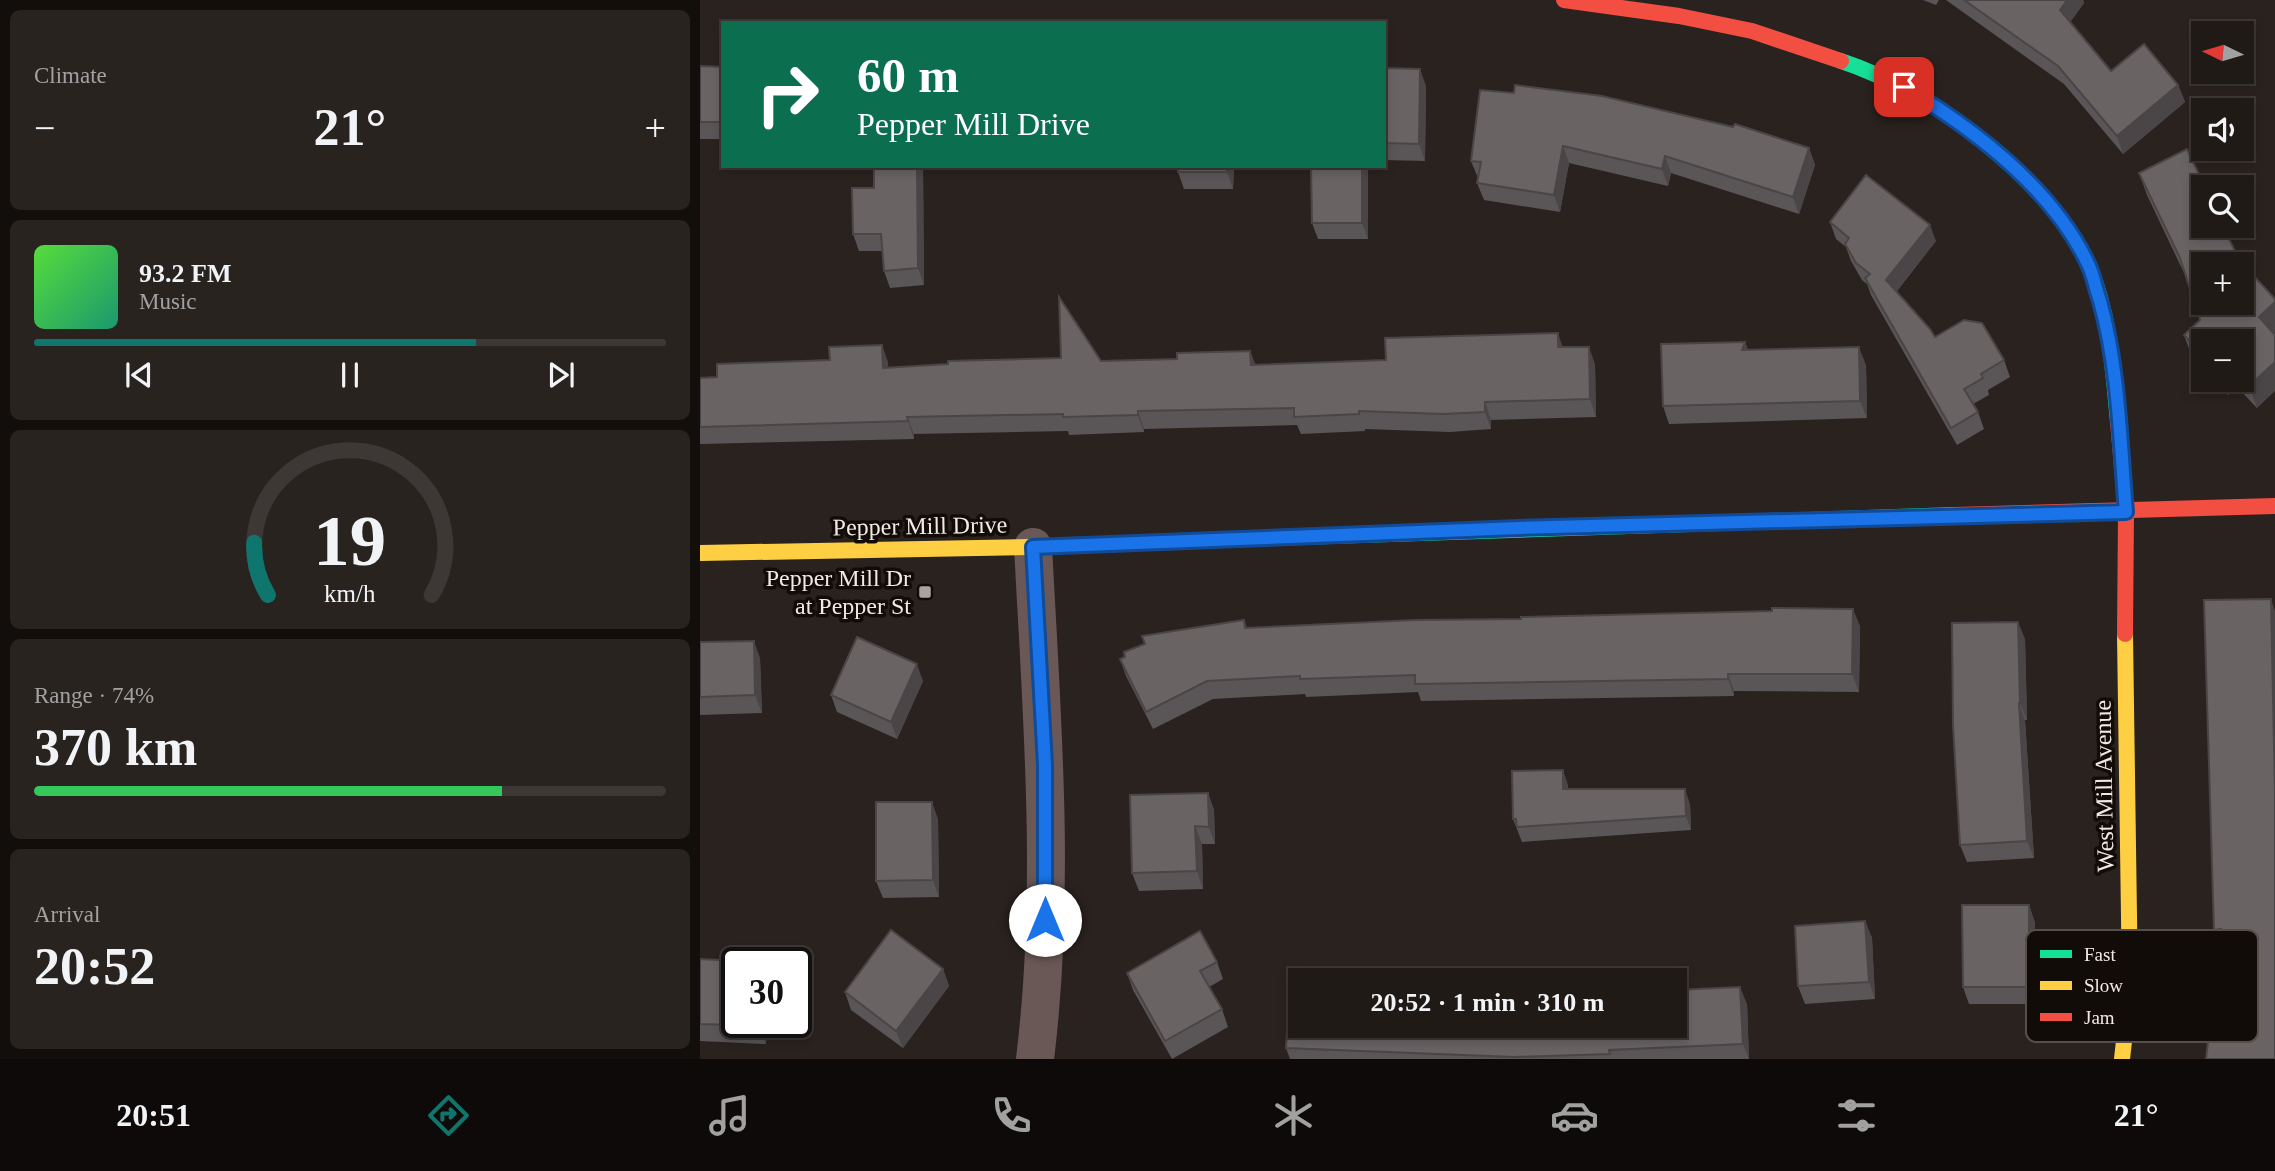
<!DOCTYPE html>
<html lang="en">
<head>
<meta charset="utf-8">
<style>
  :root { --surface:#201a16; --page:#28231f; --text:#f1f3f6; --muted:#a2a1a1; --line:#3d3835; --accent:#0f766e }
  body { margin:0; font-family:"Times New Roman",serif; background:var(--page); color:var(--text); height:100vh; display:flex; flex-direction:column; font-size:26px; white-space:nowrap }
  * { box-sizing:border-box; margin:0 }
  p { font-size:23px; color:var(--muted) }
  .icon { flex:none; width:38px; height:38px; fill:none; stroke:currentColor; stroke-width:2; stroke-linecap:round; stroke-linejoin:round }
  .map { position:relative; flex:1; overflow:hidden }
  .side { display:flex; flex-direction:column; gap:10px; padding:10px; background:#120e0c; width:700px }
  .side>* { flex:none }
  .banner { position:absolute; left:21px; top:21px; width:665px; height:147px; border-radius:0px; box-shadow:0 4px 10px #0003,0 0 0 2px var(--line); background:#0b6e4f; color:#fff; overflow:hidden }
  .needle { width:46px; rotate:275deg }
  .controls { position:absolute; left:1491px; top:21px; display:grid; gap:14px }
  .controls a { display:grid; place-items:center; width:63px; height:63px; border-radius:0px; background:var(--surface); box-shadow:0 4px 10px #0003,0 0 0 2px var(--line); font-size:35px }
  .speed { position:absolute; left:21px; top:947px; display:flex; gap:14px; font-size:35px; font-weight:700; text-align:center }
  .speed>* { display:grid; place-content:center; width:91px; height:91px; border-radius:50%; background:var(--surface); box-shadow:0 4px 10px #0003,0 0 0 2px var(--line); line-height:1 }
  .speed .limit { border:4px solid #111; border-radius:10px; background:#fff; color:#111 }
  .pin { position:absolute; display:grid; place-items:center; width:60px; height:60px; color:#fff; margin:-30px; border-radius:14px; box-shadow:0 4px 10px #0006 }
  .me { position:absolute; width:77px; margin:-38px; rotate:0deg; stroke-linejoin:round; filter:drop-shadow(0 0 5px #0008) }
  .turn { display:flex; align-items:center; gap:24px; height:147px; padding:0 21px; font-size:32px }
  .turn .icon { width:91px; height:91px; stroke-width:2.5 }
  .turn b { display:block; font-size:49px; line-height:60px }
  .big { font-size:52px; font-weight:700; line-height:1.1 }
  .side .widget { flex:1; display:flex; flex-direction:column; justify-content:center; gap:10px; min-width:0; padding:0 24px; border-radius:10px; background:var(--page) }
  .side .dial { align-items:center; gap:0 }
  .dial svg { height:182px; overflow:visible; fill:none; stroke:var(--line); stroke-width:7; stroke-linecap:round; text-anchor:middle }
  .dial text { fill:var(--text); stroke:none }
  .song { display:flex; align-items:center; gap:21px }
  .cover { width:84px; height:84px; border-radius:10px; background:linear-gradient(135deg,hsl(110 70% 55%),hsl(160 70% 35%)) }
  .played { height:7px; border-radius:4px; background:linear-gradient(90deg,var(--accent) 70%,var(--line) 70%) }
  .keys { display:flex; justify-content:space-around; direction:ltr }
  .heat { display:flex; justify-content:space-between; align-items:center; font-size:38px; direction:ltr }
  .charge { height:10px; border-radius:5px; background:linear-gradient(90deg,#34c759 74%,var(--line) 0) }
  .trip { position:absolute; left:588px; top:968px; width:399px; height:70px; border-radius:0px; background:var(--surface); box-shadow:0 4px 10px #0003,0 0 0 2px var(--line); font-weight:700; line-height:70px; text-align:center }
  .tab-bar { display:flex; height:112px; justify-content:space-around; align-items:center; background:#0d0a09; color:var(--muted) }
  .tab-bar .icon { width:49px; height:49px }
  .tab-bar .active { color:var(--accent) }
  .tab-bar b { font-size:32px; color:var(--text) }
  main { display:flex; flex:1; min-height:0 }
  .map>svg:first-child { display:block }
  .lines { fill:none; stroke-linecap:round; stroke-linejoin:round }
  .street { stroke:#695855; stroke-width:38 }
  .fast { stroke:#16e098; stroke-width:16 }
  .slow { stroke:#ffcf43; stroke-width:16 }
  .jam { stroke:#f24e42; stroke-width:16 }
  .wall { fill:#5a5556 }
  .shaded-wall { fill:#4a4546 }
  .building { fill:#696364; stroke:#4a4546; stroke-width:2; fill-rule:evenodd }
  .route-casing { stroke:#114b97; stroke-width:18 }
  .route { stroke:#1a73e8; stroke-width:12 }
  .poi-dot { fill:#aca39f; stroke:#120c09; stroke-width:2.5 }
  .labels { text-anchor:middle; stroke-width:7; stroke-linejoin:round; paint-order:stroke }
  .street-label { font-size:24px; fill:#f2e9e4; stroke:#120c09 }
  .poi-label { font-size:24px; fill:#f2e9e4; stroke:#120c09; text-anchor:end }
  .key { fill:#120c09; stroke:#554e4b; stroke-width:2 }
  .key-label { font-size:19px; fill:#f2e9e4 }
</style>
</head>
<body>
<main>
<section class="side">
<div class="widget"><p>Climate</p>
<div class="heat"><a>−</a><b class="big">21°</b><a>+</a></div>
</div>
<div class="widget">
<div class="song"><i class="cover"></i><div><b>93.2 FM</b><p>Music</p></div></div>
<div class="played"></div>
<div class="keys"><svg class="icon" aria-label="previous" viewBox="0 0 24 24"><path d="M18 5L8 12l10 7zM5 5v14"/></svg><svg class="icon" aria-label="pause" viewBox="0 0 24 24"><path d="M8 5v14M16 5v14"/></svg><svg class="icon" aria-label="next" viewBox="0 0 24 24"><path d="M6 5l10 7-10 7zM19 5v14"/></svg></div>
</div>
<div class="widget dial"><svg viewBox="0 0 100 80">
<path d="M14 69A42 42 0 1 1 86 69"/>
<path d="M14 69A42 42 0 0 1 8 46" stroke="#0f766e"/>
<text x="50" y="56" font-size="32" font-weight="700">19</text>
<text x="50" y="72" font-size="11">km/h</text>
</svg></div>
<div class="widget"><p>Range · 74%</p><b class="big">370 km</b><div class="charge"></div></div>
<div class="widget"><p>Arrival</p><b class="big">20:52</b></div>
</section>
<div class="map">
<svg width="1575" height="1059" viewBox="0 0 1575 1059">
  <rect width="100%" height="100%" fill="#2a221e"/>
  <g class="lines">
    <path class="street" d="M 333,547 C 342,717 356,889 335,1059"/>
    <g class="fast">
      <path d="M 1141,61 C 1230,90 1350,179 1389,266 C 1410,315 1413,370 1418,422"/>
      <polyline points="570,538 1255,515"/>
    </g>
    <g class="slow">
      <polyline points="0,553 333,547 570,538"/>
      <polyline points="1422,1059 1430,988 1425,634"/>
    </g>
    <g class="jam">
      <polyline points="864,0 979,16 1052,31 1141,61"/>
      <polyline points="1418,422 1426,512 1425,634"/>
      <polyline points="1255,515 1575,506"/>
    </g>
  </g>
  <g class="wall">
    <polygon points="1223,0 1239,0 1236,5"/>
    <polygon points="1246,0 1383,0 1384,3 1370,22 1411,71 1478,85 1485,102 1423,154 1364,84"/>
    <polygon points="0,66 23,67 23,139 0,139"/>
    <polygon points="684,68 726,86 725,161 684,160"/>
    <polygon points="780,90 1109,148 1115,165 1099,214 971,173 968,186 869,163 860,212 784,200 777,183 778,178 771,161"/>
    <polygon points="223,166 224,285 190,288 184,271 182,251 159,251 153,234 174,188"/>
    <polygon points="534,166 533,189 484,189 478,172"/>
    <polygon points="668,166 668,239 618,239 612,223"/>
    <polygon points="1439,173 1539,260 1575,299 1575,332 1574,333 1557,408 1537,387 1528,395 1513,380 1542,380 1542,341 1503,341 1503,369 1492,357 1484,335 1500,320 1485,275 1447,195"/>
    <polygon points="1130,222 1236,241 1197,291 1235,337 1304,360 1310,377 1288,390 1289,395 1273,404 1278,412 1284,429 1257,445 1171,295 1167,284 1162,280 1151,261 1146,247 1136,239"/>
    <polygon points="1045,342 1048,350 1166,365 1167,418 969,424 963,406"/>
    <polygon points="863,347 895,364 896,417 791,420 791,429 750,432 665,429 665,431 601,434 597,425 444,429 444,432 369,435 368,431 214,434 214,439 0,444 0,378 17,377 130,360 188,362 188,367 477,359 550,351 555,365 686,360"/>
    <polygon points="1575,611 1519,945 1514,930"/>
    <polygon points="544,620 547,628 1160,626 1159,692 1034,691 1034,696 721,701 718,692 606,697 605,694 513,699 453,729 426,676 420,659"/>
    <polygon points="1325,639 1327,720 1325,720 1334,858 1267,862 1260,845"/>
    <polygon points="0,642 60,658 62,713 0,715"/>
    <polygon points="223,681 197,739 137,712 131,695"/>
    <polygon points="868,785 868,789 990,804 991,830 822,842 813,819"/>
    <polygon points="508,793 514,810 515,844 502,844 503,889 439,891 432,873"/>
    <polygon points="238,819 239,897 183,898 176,881"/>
    <polygon points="1329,905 1335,923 1335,1004 1269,1004 1263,987"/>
    <polygon points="1165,921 1172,938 1175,999 1105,1004 1098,986"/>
    <polygon points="0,959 37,1022 67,1022 66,1044 0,1041"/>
    <polygon points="517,962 523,979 509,987 522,1009 528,1027 472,1059 433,990 427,973"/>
    <polygon points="243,969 249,986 203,1048 151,1010 145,992"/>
    <polygon points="1047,1004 1049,1059 590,1059 586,1048 600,1026"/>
  </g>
  <g class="shaded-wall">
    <polygon points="1367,0 1383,0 1384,3 1366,28 1360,10"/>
    <polygon points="720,69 726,86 725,161 719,144"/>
    <polygon points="1478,85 1485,102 1423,154 1417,136"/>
    <polygon points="863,146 869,163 860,212 854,195"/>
    <polygon points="1109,148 1115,165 1099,214 1093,197"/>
    <polygon points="965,156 971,173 968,186 962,169"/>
    <polygon points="217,166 223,166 224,285 218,268"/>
    <polygon points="527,166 534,166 533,189 527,172"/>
    <polygon points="662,166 668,166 668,239 662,223"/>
    <polygon points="1230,225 1236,241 1192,296 1186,280"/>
    <polygon points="1575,302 1575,332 1567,339 1559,317"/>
    <polygon points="858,333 864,351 858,347"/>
    <polygon points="1045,342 1051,359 1042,350"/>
    <polygon points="182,345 188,362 189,385 183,368"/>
    <polygon points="889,347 895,364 896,417 890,399"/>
    <polygon points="1159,347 1166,365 1167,418 1160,401"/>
    <polygon points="550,351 557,368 551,365"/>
    <polygon points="1575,362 1575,391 1557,408 1549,386"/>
    <polygon points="1522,380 1534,380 1537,387 1528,395"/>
    <polygon points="785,402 791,420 791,429 785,412"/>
    <polygon points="438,411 444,429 444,432 438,415"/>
    <polygon points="207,417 214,434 214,439 208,421"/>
    <polygon points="1571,599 1575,611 1575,793"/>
    <polygon points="1153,609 1160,626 1159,692 1152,674"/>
    <polygon points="1318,622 1325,639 1327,720 1320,703"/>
    <polygon points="54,641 60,658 62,713 55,695"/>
    <polygon points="217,664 223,681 197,739 191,722"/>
    <polygon points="1028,674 1034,691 1034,696 1028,679"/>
    <polygon points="1319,703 1325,720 1334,858 1327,841"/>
    <polygon points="863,770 868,785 868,804 863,789"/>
    <polygon points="985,789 990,804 991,830 986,816"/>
    <polygon points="508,793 514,810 515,844 509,827"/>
    <polygon points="232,802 238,819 239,897 233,880"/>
    <polygon points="495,826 502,844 503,889 497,871"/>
    <polygon points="1329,905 1335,923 1335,1004 1329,987"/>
    <polygon points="1165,921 1172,938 1175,999 1169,982"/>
    <polygon points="243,969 249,986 203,1048 196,1031"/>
    <polygon points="1040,987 1047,1004 1049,1059 1043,1044"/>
    <polygon points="59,1022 67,1022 66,1044 59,1026"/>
  </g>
  <g class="building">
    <polygon points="1264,0 1367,0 1360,10 1411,71 1444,44 1478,85 1417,136 1358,66"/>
    <polygon points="0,66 23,67 23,122 0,122"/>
    <polygon points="684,68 720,69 719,144 684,143"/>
    <polygon points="815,85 902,96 1033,127 1035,124 1109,148 1093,197 965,156 962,169 863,146 854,195 777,183 781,162 771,161 780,90 814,93"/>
    <path d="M 1487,149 L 1505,187 L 1503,187 L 1503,226 L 1523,226 L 1539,260 L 1575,299 L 1575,302 L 1559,317 L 1575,335 L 1575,362 L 1549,386 L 1542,378 L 1542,341 L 1503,341 L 1503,355 L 1484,335 L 1500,320 L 1480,258 L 1439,173 ZM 1503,264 L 1542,264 L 1542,303 L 1503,303 Z"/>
    <polygon points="174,166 217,166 218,268 184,271 181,234 153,234 152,188 174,188"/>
    <rect x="478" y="166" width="49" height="6"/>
    <polygon points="611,166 662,166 662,223 612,223"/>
    <polygon points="1166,175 1230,225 1186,280 1230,329 1235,337 1264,320 1282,323 1304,360 1281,374 1283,378 1264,389 1278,412 1251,428 1165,278 1170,274 1156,263 1145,244 1149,238 1130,222"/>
    <polygon points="359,297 401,361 477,359 477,353 550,351 551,365 686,360 685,338 858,333 858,347 889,347 890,399 785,402 785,412 743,414 659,411 659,414 594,417 594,408 438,411 438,415 363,417 363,414 207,417 208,421 0,427 0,378 17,377 17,364 130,360 129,347 182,345 183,368 248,364 248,361 361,358"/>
    <polygon points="1045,342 1042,350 1159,347 1160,401 963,406 961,344"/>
    <polygon points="1571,599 1575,793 1575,1059 1506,1059 1521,929 1514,930 1504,600"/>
    <polygon points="1072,608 1153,609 1152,674 1028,674 1028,679 715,684 715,675 600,679 600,676 507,681 446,712 420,659 425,657 424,652 445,644 442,636 544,620 545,628 715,620 821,619 821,617 1072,611"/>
    <polygon points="1318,622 1320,703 1319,703 1327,841 1260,845 1253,725 1252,623"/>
    <polygon points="157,637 217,664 191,722 131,695"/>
    <polygon points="54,641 55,695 0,697 0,642"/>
    <polygon points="863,770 863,789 985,789 986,816 817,827 816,819 813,819 812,771"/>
    <polygon points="508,793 509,827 495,826 497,871 432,873 430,795"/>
    <polygon points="176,802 232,802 233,880 176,881"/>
    <polygon points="1262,905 1329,905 1329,987 1263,987"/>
    <polygon points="1165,921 1169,982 1098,986 1095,926"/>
    <polygon points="191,930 243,969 196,1031 145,992"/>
    <polygon points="500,931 517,962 500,971 522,1009 465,1041 427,973"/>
    <polygon points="0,959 59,962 37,962 37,1022 59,1022 59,1026 0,1024"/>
    <polygon points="591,973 667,976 667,980 600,980 600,1026 975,1026 975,990 1040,987 1043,1044 909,1050 910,1054 814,1057 586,1048"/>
  </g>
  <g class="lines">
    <g class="route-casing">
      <path id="route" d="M 345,920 L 345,765 L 333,547 L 819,528 L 1426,512 C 1420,442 1419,369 1400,301 C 1396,290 1394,277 1389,266 C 1354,190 1274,129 1204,87"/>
    </g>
    <use href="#route" class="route"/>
  </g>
  <rect class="poi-dot" x="218" y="585" width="14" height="14" rx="3.5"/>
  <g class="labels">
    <g class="street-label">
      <text transform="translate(220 526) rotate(-1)" y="8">Pepper Mill Drive</text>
      <text transform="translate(1404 786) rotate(-91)" y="8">West Mill Avenue</text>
    </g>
    <g class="poi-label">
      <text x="211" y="586">Pepper Mill Dr<tspan x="211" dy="28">at Pepper St</tspan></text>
    </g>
  </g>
  <rect x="1326" y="930" width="232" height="112" rx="10" class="key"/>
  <rect x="1340" y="950" width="32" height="8" fill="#16e098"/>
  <rect x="1340" y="981" width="32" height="9" fill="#ffcf43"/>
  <rect x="1340" y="1013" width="32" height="8" fill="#f24e42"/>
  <g class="key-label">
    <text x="1384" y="961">Fast</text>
    <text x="1384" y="992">Slow</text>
    <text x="1384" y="1024">Jam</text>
  </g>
</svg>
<div class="controls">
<a><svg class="needle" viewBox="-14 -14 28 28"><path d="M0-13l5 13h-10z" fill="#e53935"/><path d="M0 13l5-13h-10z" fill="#a2a1a1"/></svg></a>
<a><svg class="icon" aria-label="sound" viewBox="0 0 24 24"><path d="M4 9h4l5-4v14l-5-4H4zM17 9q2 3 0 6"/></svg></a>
<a><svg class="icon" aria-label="search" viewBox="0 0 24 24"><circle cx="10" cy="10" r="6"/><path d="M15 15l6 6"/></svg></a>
<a>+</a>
<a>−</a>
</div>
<div class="speed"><div class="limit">30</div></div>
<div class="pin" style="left:1204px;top:87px;background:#d93025"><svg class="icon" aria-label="arrive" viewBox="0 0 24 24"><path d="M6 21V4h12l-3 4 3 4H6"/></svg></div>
<svg class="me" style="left:345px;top:920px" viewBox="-20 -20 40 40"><circle r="19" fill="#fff"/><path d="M0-13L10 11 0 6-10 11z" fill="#1a73e8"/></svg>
<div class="trip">20:52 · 1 min · 310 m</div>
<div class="banner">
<div class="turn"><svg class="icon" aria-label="right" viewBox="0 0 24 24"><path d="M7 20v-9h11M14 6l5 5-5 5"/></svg><div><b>60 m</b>Pepper Mill Drive</div></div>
</div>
</div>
</main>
<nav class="tab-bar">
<b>20:51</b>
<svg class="icon active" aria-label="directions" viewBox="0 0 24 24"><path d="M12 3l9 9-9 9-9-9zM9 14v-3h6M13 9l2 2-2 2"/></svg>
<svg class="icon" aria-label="music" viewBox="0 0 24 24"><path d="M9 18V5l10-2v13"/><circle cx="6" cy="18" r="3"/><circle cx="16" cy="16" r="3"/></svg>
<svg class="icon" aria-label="phone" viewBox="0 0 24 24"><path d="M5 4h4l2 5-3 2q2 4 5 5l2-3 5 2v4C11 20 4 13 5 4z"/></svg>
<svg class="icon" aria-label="climate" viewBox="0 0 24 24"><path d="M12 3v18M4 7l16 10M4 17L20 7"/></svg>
<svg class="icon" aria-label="car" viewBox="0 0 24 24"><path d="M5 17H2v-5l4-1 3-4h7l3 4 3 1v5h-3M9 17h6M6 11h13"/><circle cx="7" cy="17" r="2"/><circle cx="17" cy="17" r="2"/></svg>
<svg class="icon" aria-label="filters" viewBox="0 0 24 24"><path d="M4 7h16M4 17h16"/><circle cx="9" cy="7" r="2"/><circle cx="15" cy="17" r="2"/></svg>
<b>21°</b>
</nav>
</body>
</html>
